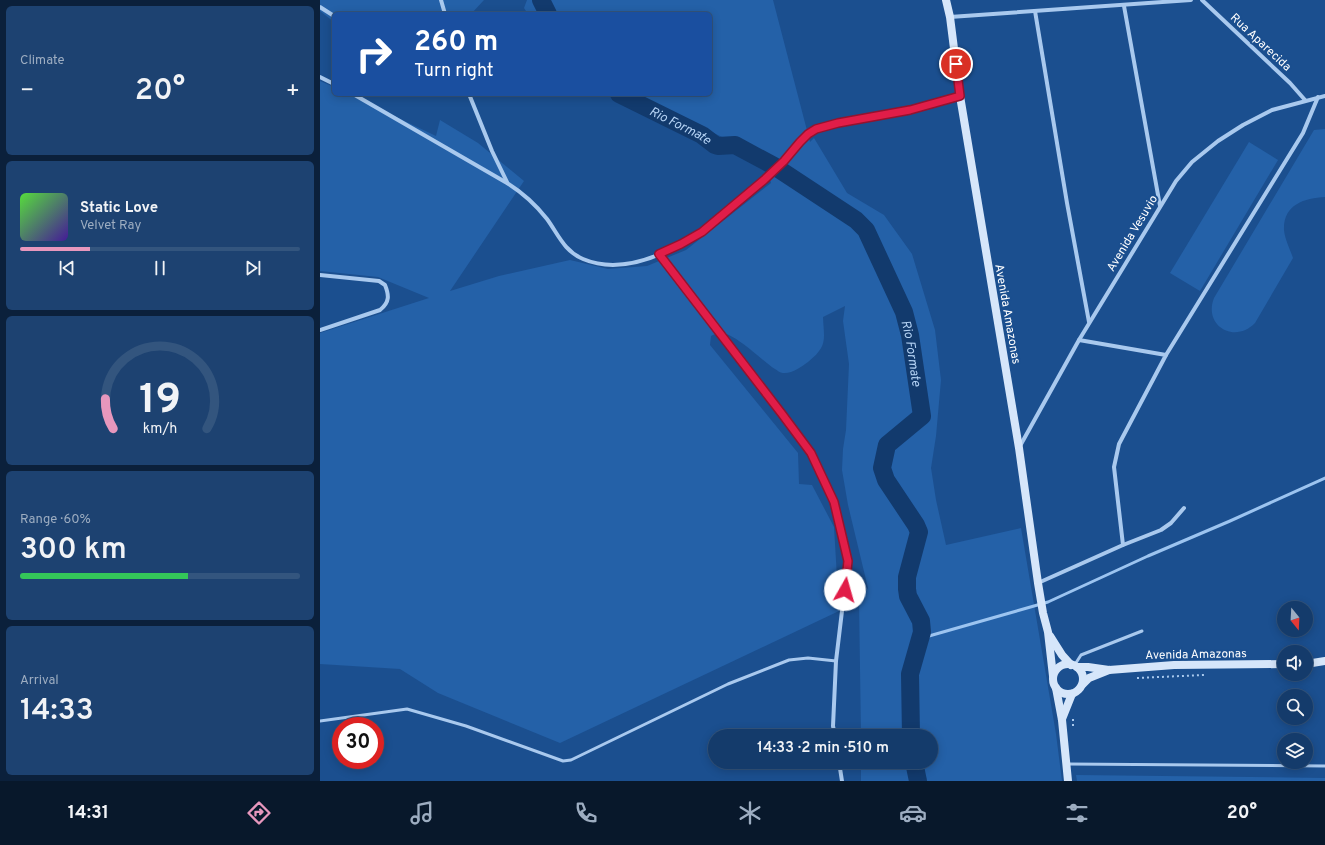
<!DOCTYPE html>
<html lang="en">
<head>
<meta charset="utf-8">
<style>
  :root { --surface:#143b6b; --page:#1d4271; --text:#f1f3f6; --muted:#9dadc1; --line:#33557e; --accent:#e797bd }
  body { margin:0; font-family:Overpass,sans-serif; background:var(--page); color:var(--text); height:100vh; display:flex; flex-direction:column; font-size:15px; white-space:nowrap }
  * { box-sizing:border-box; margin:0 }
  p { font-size:13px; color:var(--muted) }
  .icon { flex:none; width:22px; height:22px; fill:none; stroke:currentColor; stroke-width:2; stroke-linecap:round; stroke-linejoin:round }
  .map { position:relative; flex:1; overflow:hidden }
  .side { display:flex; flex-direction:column; gap:6px; padding:6px; background:#0b203b; width:320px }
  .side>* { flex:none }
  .hud { position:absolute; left:12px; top:12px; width:380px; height:84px; border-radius:6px; box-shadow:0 2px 10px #0003,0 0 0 1px var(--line); background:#1a4fa0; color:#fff; overflow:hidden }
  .needle { width:26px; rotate:162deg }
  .buttons { position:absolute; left:957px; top:601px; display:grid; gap:8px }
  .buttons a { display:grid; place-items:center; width:36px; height:36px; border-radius:50%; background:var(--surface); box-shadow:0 2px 10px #0003,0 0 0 1px var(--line); font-size:20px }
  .speed { position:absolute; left:12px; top:717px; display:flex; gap:8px; font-size:20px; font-weight:700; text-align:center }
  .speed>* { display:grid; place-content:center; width:52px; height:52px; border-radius:50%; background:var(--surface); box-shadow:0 2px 10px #0003,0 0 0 1px var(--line); line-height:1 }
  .speed .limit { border:6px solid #d22; background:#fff; color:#111 }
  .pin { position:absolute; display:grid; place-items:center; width:34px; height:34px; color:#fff; margin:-17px; border:2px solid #fff; border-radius:50%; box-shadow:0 1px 4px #0007 }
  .me { position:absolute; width:44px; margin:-22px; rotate:7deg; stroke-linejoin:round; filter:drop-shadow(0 0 3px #0008) }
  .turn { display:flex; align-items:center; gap:14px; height:84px; padding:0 16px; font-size:18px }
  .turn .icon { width:52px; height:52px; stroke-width:2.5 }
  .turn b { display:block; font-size:28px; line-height:34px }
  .big { font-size:30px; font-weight:600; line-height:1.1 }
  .side .tile { flex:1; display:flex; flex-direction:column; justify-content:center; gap:6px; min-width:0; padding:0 14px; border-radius:6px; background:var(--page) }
  .side .dial { align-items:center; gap:0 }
  .dial svg { height:104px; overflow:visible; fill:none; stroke:var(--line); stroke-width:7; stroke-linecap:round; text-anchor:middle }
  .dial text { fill:var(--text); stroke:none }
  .song { display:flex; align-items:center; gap:12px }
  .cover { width:48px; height:48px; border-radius:6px; background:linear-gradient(135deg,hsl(110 70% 55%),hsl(260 70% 35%)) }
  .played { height:4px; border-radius:2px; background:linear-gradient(90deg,var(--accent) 25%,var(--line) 25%) }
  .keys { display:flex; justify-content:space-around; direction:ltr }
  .heat { display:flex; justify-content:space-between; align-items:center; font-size:22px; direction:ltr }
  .charge { height:6px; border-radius:3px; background:linear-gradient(90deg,#34c759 60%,var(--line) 0) }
  .trip { position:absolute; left:388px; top:729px; width:230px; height:40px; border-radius:20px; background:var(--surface); box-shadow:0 2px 10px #0003,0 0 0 1px var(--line); font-weight:600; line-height:40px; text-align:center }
  .tab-bar { display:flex; height:64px; justify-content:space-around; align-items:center; background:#08182b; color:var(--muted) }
  .tab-bar .icon { width:28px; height:28px }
  .tab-bar .active { color:var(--accent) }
  .tab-bar b { font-size:18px; color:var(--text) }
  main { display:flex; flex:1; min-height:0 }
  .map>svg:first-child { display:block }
  .green { fill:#2461a8 }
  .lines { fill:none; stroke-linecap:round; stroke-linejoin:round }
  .stream { stroke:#9cc4f0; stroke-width:3 }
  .river { stroke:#123a6d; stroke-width:18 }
  .path { stroke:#a9c9ee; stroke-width:2; stroke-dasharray:2 3; stroke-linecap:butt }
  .lane { stroke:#a9c9ee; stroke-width:3 }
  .street { stroke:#a9c9ee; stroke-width:4 }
  .secondary { stroke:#d6e6fa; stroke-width:8 }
  .route-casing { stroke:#92132f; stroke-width:10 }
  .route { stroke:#e11d48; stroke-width:7 }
  .labels { text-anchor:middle; stroke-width:4; stroke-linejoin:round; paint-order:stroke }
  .street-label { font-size:12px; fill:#fff; stroke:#1b4f8f }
  .water-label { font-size:13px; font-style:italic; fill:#b5d3f5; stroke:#1b4f8f }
</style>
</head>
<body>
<main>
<section class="side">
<div class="tile"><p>Climate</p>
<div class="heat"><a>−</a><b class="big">20°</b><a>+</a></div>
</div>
<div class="tile">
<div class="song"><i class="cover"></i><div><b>Static Love</b><p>Velvet Ray</p></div></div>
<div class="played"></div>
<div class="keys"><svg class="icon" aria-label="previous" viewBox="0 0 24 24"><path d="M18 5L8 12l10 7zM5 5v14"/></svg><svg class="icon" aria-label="pause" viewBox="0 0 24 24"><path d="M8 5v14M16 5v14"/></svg><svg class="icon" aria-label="next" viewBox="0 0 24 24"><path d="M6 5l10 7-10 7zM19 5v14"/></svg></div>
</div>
<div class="tile dial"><svg viewBox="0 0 100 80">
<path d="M14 69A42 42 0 1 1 86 69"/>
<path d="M14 69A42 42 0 0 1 8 46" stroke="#e797bd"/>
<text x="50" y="56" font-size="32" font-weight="700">19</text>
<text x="50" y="72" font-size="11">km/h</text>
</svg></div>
<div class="tile"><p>Range · 60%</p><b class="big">300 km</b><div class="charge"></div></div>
<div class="tile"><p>Arrival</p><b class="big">14:33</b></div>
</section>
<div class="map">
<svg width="1005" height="781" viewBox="0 0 1005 781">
  <rect width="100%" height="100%" fill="#1b4f8f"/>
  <g class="green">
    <polygon points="0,0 164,0 151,14 14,14 14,22 0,11"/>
    <path d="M 207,0 L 453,0 L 490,142 L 494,138 L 527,193 L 564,215 L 592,254 L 615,330 L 621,380 L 616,436 L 611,468 L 616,500 L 626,545 L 701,528 L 736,734 L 742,781 L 541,781 L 541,762 L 611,762 L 611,736 L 541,736 L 539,600 L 548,588 L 528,505 L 522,470 L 523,449 L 526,430 L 529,364 L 523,321 L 525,306 L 503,317 C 504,340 508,346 488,362 C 481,367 472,374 463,373 C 460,373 457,370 455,369 C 442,361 414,331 399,333 C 397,333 393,335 391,336 L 390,345 L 478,453 L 479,484 L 492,485 L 514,527 L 519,611 L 240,743 L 118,693 L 80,669 L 0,664 L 0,333 L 109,298 L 58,277 L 0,271 L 0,81 L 14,87 L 14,94 L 28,94 L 116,136 L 120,120 L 158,143 L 204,181 L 130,291 L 179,276 L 250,260 L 288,269 L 327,266 L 366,250 L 451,183 L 450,179 L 448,179 L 464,165 L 308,94 L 390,94 L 390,14 L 208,14 L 204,8 Z"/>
    <path d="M 1005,129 L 1005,197 C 984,198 963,205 964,230 C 965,240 970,249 973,258 L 935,323 C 915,344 883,326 894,298 L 994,130 Z"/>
    <polygon points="929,142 958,160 880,291 850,273"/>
    <polygon points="756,775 1005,778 1005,781 757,781"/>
  </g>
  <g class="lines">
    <polyline class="stream" points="602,634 609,636 728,602 828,556 910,521 1005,478"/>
    <g class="river">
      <polyline points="221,0 228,14"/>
      <path id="s1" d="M 299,94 L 382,135 L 395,145 L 398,146 L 415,145 L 454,166 L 536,220 L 546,230 L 584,312 L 590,335 L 602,416 L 567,445 L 562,468 L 566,480 L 596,525 L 599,532 L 587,577 L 587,589 L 588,596 L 601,621 L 602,632 L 590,674 L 591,736"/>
      <polyline points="594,762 598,781"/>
    </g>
    <g class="path">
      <polyline points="817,678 884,675"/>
      <polyline points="753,726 753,716"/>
    </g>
    <g class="lane">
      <polyline points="754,666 761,655 822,631"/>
      <polyline points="0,721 87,709 146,726 243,761 251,760 408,684 469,660 488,658 516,661"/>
      <polyline points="748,764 1005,766"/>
    </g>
    <g class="street">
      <polyline points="121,0 125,14"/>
      <polyline points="882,0 970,83 985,100"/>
      <polyline points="804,6 840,206"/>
      <polyline points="0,7 14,16"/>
      <polyline points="715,11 747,203 769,322"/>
      <polyline points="630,17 871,0"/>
      <polyline points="0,77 14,84"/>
      <path d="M 33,94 L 187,183 C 203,193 216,205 227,219 C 238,234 244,251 263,259 C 327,286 411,213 453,171 C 467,158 478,137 496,129 C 507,124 522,122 534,120 C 552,117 570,114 587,111 C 605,107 623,101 640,96"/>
      <polyline points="149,94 172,151 187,182"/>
      <polyline points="339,254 462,414 491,453 514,502 528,561 516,661 513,726 515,736"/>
      <path d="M 0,275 L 59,281 L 65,285 C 69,295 70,302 60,310 L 0,330"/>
      <polyline points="846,355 983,133 998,97"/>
      <polyline points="700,446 759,340 856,181 872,162 898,141 923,125 952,110 1005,96"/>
      <polyline points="803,545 841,530 851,523 864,508"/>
      <polyline points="718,583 803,545 794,467 799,444 846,355 759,340"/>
      <polyline points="519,762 522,781"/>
    </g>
    <g class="secondary">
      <polyline points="626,0 630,17 640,96 699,448 718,583 723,613 728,632 733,676"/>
      <polyline points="730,636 742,655 751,665"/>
      <polyline points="986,664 1005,661"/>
      <circle cx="748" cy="679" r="15"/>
      <polyline points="757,667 768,667 789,670 854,665 964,664"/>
      <polyline points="762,685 769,678 789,670"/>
      <polyline points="736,688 742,720 748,781"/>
      <polyline points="742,719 752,694"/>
    </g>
  </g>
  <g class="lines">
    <g class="route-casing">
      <polyline id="route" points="525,590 528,561 514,502 491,453 462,414 339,254 361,244 382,232 444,180 464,161 480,142 488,134 496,129 518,123 590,110 640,96 636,64"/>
    </g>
    <use href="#route" class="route"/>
  </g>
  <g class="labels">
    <g class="street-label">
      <text transform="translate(941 42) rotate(43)" y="4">Rua Aparecida</text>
      <text transform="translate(812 233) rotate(-59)" y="4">Avenida Vesuvio</text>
      <text transform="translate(688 314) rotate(80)" y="4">Avenida Amazonas</text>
      <text transform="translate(876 654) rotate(-1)" y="4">Avenida Amazonas</text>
    </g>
    <g class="water-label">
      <text dy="5" stroke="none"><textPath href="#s1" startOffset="69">Rio Formate</textPath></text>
      <text dy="5" stroke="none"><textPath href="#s1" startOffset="418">Rio Formate</textPath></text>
    </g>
  </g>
</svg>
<div class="buttons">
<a><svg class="needle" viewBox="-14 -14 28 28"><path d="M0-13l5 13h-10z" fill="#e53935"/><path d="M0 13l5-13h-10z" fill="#9dadc1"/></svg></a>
<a><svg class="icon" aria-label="sound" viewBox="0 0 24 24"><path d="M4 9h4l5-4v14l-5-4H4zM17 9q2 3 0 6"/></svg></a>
<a><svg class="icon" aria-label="search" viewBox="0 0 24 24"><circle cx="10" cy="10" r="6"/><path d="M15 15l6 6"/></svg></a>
<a><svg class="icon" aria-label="layers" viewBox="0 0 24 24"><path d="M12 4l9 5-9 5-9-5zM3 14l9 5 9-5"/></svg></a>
</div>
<div class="speed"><div class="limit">30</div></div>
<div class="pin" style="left:636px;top:64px;background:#d93025"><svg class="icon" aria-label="arrive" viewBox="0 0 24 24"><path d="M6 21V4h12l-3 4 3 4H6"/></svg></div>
<svg class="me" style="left:525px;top:590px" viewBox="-20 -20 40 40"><circle r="19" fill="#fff"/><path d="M0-13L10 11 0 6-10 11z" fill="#e11d48"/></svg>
<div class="trip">14:33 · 2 min · 510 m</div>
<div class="hud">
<div class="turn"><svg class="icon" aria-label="right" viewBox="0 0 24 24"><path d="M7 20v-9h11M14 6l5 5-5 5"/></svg><div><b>260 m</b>Turn right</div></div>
</div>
</div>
</main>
<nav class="tab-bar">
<b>14:31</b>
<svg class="icon active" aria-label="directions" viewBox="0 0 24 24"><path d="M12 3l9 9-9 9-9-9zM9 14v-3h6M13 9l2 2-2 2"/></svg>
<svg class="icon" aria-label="music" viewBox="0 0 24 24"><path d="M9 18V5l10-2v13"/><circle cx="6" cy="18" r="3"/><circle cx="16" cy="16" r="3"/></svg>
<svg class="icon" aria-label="phone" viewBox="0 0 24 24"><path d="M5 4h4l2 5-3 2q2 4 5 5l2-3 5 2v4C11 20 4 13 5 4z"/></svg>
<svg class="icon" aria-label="climate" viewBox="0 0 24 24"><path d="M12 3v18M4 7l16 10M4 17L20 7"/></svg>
<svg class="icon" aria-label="car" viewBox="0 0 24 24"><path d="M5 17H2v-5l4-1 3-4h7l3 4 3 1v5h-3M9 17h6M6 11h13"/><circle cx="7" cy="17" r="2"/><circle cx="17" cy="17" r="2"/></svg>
<svg class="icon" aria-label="filters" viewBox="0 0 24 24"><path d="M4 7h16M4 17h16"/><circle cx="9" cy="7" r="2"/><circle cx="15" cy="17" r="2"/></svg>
<b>20°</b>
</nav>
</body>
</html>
